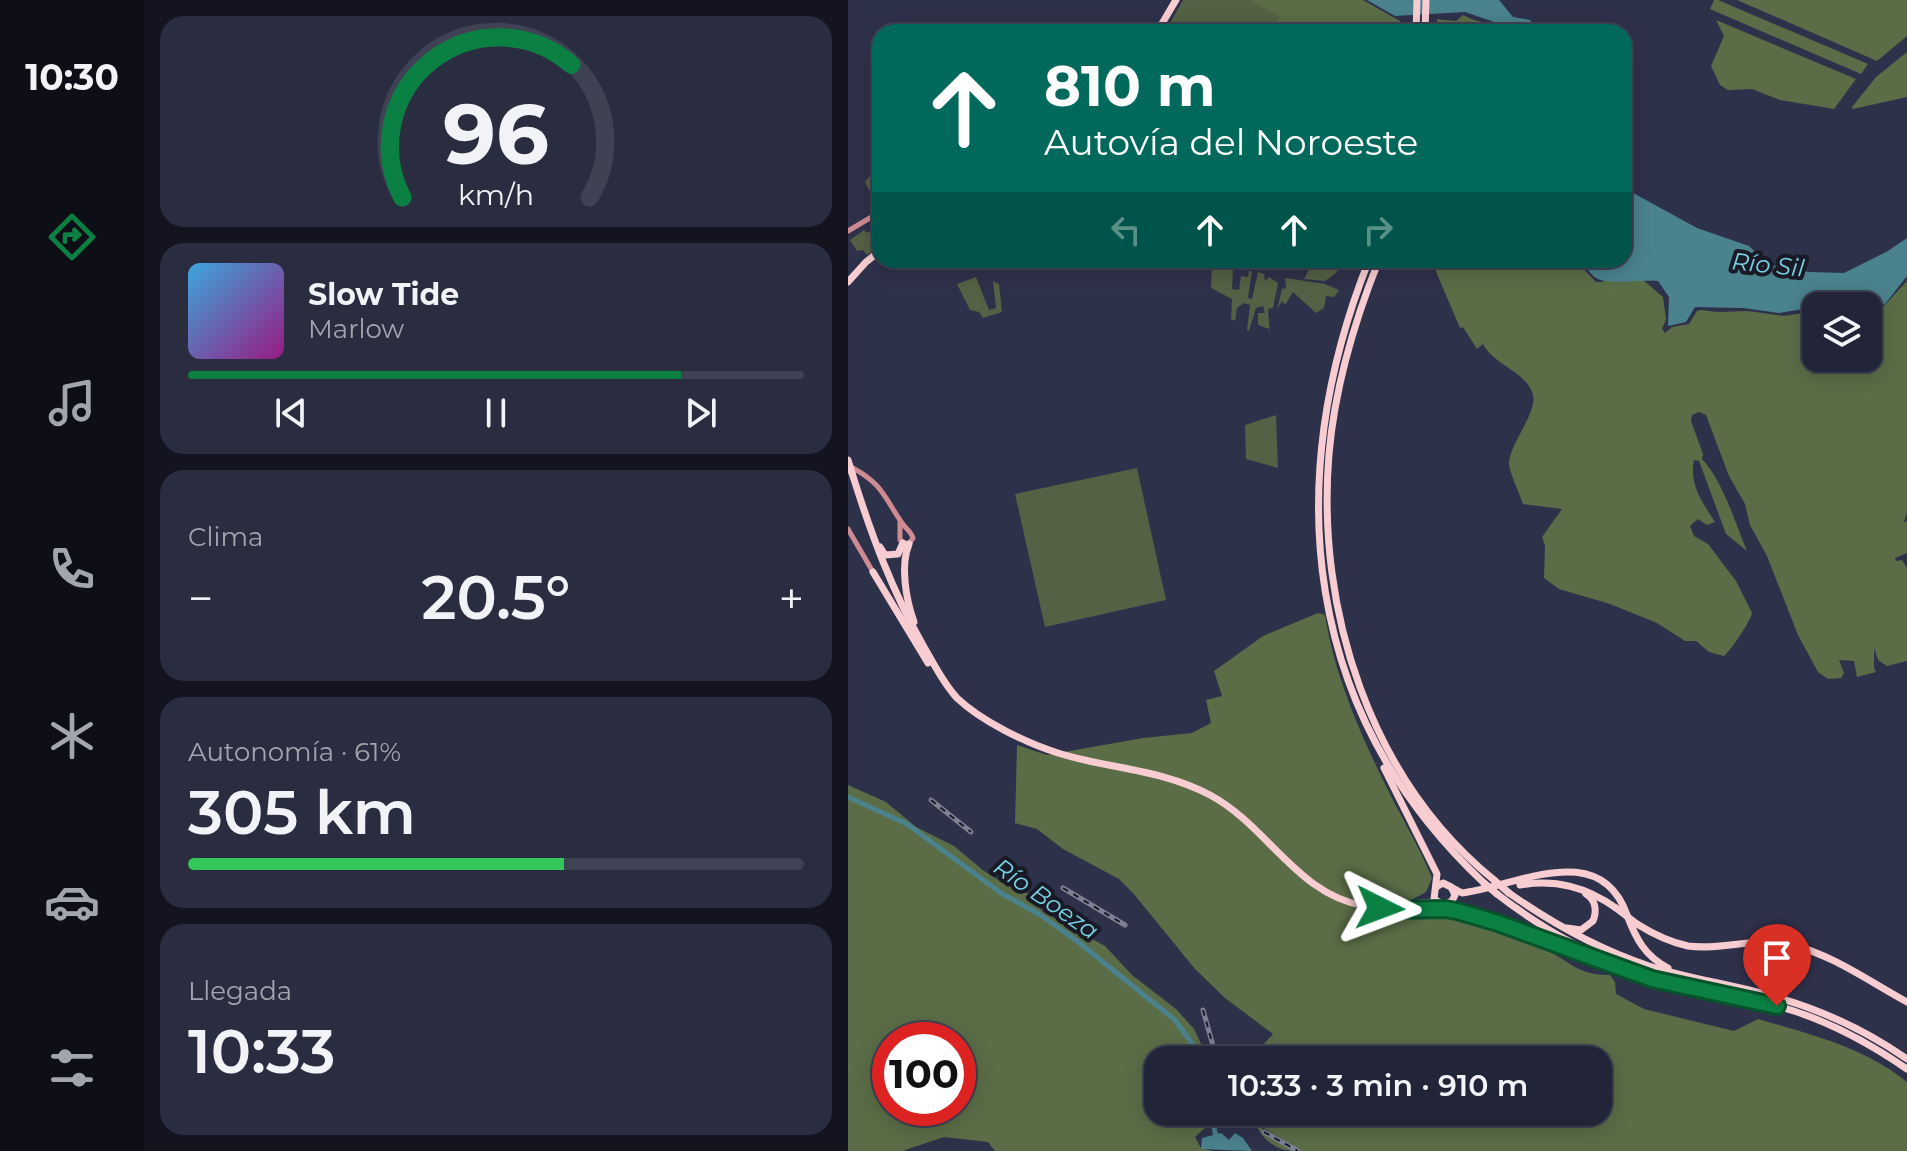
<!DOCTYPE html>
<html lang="es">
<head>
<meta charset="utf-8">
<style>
  :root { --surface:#222538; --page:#2a2d40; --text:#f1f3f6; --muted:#a2a5ae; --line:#3f4253; --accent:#0b8043 }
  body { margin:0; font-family:Montserrat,sans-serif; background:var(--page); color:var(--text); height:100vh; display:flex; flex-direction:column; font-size:30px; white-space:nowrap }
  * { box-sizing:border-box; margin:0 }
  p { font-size:26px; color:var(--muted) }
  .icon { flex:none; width:44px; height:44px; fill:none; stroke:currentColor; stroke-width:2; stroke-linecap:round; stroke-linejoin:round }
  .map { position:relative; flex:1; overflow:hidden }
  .sheet { display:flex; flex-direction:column; gap:16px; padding:16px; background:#13141f; width:704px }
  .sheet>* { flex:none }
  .top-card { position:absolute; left:24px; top:24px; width:760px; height:244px; border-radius:24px; box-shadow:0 4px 20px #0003,0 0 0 2px var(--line); background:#00695c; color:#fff; overflow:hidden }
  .controls { position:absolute; left:954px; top:292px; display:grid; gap:16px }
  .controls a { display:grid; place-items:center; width:80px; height:80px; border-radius:16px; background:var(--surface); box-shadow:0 4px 20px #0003,0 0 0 2px var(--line); font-size:40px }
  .speed { position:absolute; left:24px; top:1022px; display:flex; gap:16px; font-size:40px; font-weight:700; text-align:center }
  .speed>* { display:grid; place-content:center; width:104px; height:104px; border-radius:50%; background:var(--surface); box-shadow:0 4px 20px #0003,0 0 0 2px var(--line); line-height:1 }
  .speed .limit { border:12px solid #d22; background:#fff; color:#111 }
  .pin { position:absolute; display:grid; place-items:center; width:68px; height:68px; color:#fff; margin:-82px -34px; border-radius:50% 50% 50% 0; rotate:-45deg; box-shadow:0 0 8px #0007 }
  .pin .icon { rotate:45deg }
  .me { position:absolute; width:88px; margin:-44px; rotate:93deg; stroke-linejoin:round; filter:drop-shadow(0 0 6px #0008) }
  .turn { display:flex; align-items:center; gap:28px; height:168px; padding:0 40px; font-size:36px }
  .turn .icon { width:104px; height:104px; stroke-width:2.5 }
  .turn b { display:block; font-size:56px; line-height:68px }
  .lanes { display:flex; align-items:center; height:76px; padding:0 40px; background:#0003; justify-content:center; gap:40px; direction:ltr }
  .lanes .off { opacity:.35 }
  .big { font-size:60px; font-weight:600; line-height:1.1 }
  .sheet .widget { flex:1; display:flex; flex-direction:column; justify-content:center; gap:12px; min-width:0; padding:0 28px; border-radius:24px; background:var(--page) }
  .sheet .dial { align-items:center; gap:0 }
  .dial svg { height:208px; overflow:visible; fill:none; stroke:var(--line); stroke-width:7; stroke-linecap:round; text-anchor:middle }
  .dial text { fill:var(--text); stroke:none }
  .song { display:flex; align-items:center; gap:24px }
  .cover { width:96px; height:96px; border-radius:12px; background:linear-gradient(135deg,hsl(200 70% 55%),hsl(310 70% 35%)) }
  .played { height:8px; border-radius:4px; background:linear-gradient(90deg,var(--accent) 80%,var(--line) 80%) }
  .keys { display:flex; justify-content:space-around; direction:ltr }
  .heat { display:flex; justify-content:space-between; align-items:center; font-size:44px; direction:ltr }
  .charge { height:12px; border-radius:6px; background:linear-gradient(90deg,#34c759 61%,var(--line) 0) }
  .trip { position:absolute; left:296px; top:1046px; width:468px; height:80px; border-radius:24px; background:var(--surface); box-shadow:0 4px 20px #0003,0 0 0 2px var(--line); font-weight:600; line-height:80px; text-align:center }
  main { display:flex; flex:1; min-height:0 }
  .menu { display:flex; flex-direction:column; width:144px; justify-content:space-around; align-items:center; background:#0e0f16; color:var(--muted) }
  .menu .icon { width:56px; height:56px }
  .menu .current { color:var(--accent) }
  .menu b { font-size:36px; color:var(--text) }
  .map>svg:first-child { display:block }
  .green { fill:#536144 }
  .forest { fill:#5a6d47; fill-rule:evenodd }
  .water { fill:#4a828d }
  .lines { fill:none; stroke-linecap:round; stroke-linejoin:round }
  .river { stroke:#4a828d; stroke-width:5 }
  .secondary { stroke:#ce8b92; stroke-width:5 }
  .highway { stroke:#f8cdd1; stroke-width:7 }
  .rail-casing { stroke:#7e8196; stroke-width:5 }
  .rail { stroke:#191a26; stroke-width:2; stroke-dasharray:6; stroke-linecap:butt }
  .highway-bridge { stroke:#f8cdd1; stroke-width:7 }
  .route-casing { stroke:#07532c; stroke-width:20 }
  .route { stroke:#0b8043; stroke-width:14 }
  .labels { text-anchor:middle; stroke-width:8; stroke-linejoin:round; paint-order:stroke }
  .water-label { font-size:24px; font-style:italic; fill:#77d3e5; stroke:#191a26 }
</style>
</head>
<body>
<main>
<nav class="menu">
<b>10:30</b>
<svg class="icon current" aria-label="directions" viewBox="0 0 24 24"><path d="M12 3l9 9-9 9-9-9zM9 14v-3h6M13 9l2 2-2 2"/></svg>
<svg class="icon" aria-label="music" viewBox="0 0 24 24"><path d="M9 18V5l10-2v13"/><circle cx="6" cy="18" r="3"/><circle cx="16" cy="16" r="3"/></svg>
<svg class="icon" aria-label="phone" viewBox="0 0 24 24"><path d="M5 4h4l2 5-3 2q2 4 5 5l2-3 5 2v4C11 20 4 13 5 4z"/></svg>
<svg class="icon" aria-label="climate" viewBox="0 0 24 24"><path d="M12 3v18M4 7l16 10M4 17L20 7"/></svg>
<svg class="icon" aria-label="car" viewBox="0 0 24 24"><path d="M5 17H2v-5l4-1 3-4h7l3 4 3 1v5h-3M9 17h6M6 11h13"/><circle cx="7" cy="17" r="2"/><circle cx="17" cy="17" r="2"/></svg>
<svg class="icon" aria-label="filters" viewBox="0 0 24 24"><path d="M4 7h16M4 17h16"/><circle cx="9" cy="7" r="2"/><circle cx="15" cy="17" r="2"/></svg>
</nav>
<section class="sheet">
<div class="widget dial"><svg viewBox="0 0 100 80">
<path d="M14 69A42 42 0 1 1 86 69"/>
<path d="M14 69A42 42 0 0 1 79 18" stroke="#0b8043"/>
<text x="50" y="56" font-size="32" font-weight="700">96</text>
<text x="50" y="72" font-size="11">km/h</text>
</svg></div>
<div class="widget">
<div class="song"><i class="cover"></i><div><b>Slow Tide</b><p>Marlow</p></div></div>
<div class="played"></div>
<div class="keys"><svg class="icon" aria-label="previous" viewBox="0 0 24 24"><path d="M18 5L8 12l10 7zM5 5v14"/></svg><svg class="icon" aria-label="pause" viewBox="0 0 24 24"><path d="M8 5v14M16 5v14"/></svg><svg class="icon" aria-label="next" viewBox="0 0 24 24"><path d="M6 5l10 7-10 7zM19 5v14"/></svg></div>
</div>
<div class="widget"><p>Clima</p>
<div class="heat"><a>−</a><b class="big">20.5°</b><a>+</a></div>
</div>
<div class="widget"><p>Autonomía · 61%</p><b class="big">305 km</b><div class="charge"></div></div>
<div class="widget"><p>Llegada</p><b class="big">10:33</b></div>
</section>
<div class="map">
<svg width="1059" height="1151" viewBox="0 0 1059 1151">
  <rect width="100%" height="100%" fill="#2e314a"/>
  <g class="green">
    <polygon points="335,0 434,0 465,32 317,32"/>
    <polygon points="32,172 32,204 29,205 17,182 22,176"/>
    <polygon points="32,225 32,247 19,255 15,250 9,251 2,240 16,230 19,233"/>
    <polygon points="456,260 498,260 487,274 477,281 456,279 462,267 459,266 453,269"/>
    <polygon points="364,261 385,267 384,289 391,290 393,276 400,277 401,271 404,271 400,298 404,299 410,272 416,274 417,281 421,277 430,283 425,308 420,309 422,335 421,329 410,325 410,313 417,313 415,306 408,308 401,331 399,330 402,305 396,303 389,308 387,321 383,319 384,299 363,288"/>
    <polygon points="128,277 141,310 148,308 145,281 151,284 154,312 135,318 131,312 122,310 109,284"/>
    <polygon points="437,278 477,284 491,290 486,297 478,296 476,308 468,313 445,292 437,305 434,301 429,309 434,289 438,288"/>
    <polygon points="428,415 430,468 398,459 397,425"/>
    <polygon points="289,468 318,600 197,627 167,494"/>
  </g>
  <g class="forest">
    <polygon points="403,0 515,0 552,21 558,28 556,32 471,32 467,29 463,32 427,32 427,25 431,17"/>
    <polygon points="866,0 870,0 1020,64 1013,74 862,9"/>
    <polygon points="889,0 1059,0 1059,36 1029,61"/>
    <path d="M 615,15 C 629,23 645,22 657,32 L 590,32 L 589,19 L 608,21 Z"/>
    <polygon points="868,20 1008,79 986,109 932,100 904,89 880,90 872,85 863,66 876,36"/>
    <polygon points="1059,52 1059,97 1005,109 1004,107 1028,77"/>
    <path d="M 583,260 L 727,260 L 748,282 L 754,282 L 766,275 L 770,282 L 778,277 L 794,279 L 815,297 L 818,319 L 814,329 L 817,333 L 824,327 L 841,324 L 849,311 L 853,310 L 869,312 L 900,311 L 936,316 L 968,311 L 968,358 L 1020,358 L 1020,306 L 1003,306 L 1021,303 L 1028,310 L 1032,310 L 1059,281 L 1059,512 L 1056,522 L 1059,521 L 1059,553 L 1047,558 L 1048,561 L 1054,560 L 1059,568 L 1059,661 L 1039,666 L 1030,660 L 1026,648 L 1026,668 L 1028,672 L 1009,677 L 1006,661 L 991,660 L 996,673 L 993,678 L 980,679 L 970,672 L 950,635 L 919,556 L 902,525 L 897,504 L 881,476 L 858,415 L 851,412 L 844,415 L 843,421 L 855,454 L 854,459 C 874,479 888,525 899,551 L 878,534 L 851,461 L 846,460 C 841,484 854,502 867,522 L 859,525 L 850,519 L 842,526 L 846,536 L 860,544 L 888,581 L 904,613 C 902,622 884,649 876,656 L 861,652 L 848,641 L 837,641 L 809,623 L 762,604 L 711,589 L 696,578 L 697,546 L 694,537 L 714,509 L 675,504 C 672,494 660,470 661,462 C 663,441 692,410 684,392 C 676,371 646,365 635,344 L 629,349 L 615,327 L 612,328 Z"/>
    <path d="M 470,613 L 477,615 C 486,673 511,731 537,784 C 552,816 571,845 584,878 L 578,892 L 558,903 L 559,914 C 573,913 588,912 602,913 C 637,918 669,937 700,951 C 726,964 730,975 762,975 L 767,982 L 768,994 L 796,1009 L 886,1031 L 910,1019 C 962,1034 1016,1047 1059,1082 L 1059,1151 L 453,1151 L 414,1127 L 415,1132 L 448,1151 C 424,1151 408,1134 404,1112 L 750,1112 L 750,1060 L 401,1060 L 425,1034 L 377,998 L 347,969 L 285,893 L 271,879 L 215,849 L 189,829 L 167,823 L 169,745 L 199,755 L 295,738 L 344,733 L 363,723 L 358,700 L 374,696 L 366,671 L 415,636 Z"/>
    <path d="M 0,785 L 38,802 L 68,827 L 106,846 L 136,871 L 160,886 L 180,893 L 195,912 L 257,946 L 284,975 L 328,1009 L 346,1029 L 361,1060 L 310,1060 L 310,1112 L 355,1112 L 358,1127 L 347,1137 L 353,1148 L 365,1151 L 147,1151 L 140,1142 L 96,1137 L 54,1151 L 0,1151 ZM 42,1040 L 110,1040 L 110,1108 L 42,1108 Z"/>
  </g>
  <g class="water">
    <polygon points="519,0 651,0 665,17 682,20 691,32 659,32 649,23 617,12 547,16"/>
    <path d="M 776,188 L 849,228 L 901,246 L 921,265 L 961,272 L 996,273 L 1040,251 L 1059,238 L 1059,276 L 1037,304 L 1017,299 L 931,313 L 895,308 L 847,307 L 838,322 L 820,326 L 821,297 L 810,281 C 796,280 759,284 750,279 C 743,276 737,265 731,260 L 776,260 Z"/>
    <polygon points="373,1133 381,1140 387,1133 395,1138 404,1151 353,1149 354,1138"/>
  </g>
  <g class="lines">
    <g class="river">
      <polyline points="0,797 59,824 153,893 191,914 229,941 327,1020 348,1049 352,1060"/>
      <polyline points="364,1112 367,1133 370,1138"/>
    </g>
    <g class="secondary">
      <polyline points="0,231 32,212"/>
      <path d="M 3,467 C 35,484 36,497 54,523 C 58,529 63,531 65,538 L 61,544 L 56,544 L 52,540 L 52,520"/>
      <polyline points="0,529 25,572"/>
    </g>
    <g class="highway">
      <polyline points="309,32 328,0"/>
      <polyline points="568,32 569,0"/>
      <polyline points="577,32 578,0"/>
      <path d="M 521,260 C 432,483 455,713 636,883"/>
      <path d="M 531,260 C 506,322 487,386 481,454 C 468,610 522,779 646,880"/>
      <polyline points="0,282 18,262 32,251"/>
      <path d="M 4,473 C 23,534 44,591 76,647 C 86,664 95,683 109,698 C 133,721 178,743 210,753 C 261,769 314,769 362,795 C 420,826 449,895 517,906 C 542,910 565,901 590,903"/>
      <path d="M 61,544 C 52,565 58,600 66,622"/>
      <polyline points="32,547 37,555 50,554 55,543"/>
      <polyline points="25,572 80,663"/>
      <polyline points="536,768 589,874 586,899 596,905 604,901 607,895 603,887 595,883 588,887"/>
      <path d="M 672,885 C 708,879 738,887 768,908"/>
      <path d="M 603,887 L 614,893 C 671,885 752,839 779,915 C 788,939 797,956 820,968"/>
      <path d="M 661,893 C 705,924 750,949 801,966 C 836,977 873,983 909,992 C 963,1005 1013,1027 1059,1059"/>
      <path d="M 649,894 C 689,925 733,951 781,968 C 834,988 892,994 946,1011 C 986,1024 1024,1045 1059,1069"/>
      <polyline points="554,910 609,911 650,923 745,958"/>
      <path d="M 789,924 C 805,934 821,942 840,946 C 874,951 909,936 944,945 C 985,955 1022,982 1059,1002"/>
      <path d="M 719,928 L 733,930 L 745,921 C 749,911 748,900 738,894"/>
    </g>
    <g class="rail-casing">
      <g id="rail">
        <polyline points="83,800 123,832"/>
        <polyline points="215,888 277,925"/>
        <polyline points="355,1010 369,1060"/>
        <polyline points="416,1132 450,1151"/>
      </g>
    </g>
    <use href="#rail" class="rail"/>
    <g class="highway-bridge">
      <polyline points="0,460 4,473"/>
      <polyline points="646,880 661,893"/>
      <polyline points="636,883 649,894"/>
      <polyline points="768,908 789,924"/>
    </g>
  </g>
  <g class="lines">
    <g class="route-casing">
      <polyline id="route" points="532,908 540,910 597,909 609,911 650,923 804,979 929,1006"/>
    </g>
    <use href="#route" class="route"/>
  </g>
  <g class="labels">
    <g class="water-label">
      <text transform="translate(920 265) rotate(6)" y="8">Río Sil</text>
      <text transform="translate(198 899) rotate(35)" y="8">Río Boeza</text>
    </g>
  </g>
</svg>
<div class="controls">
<a><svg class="icon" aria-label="layers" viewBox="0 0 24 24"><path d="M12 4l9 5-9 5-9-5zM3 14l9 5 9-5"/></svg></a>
</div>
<div class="speed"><div class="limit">100</div></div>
<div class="pin" style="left:929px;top:1006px;background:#d93025"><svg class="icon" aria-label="arrive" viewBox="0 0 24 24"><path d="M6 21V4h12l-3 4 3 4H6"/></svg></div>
<svg class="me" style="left:532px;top:908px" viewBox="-20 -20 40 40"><path d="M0-17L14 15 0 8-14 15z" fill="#0b8043" stroke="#fff" stroke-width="4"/></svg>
<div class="trip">10:33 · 3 min · 910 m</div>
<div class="top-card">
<div class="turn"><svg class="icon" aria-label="ahead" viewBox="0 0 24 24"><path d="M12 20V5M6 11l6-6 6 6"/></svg><div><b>810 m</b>Autovía del Noroeste</div></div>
<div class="lanes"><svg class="icon off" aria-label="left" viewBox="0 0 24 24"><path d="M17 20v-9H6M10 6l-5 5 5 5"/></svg><svg class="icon" aria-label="ahead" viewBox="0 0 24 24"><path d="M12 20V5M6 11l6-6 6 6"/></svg><svg class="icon" aria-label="ahead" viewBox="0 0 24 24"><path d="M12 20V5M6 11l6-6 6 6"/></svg><svg class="icon off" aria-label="right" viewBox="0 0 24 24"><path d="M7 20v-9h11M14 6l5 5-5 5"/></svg></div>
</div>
</div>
</main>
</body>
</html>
